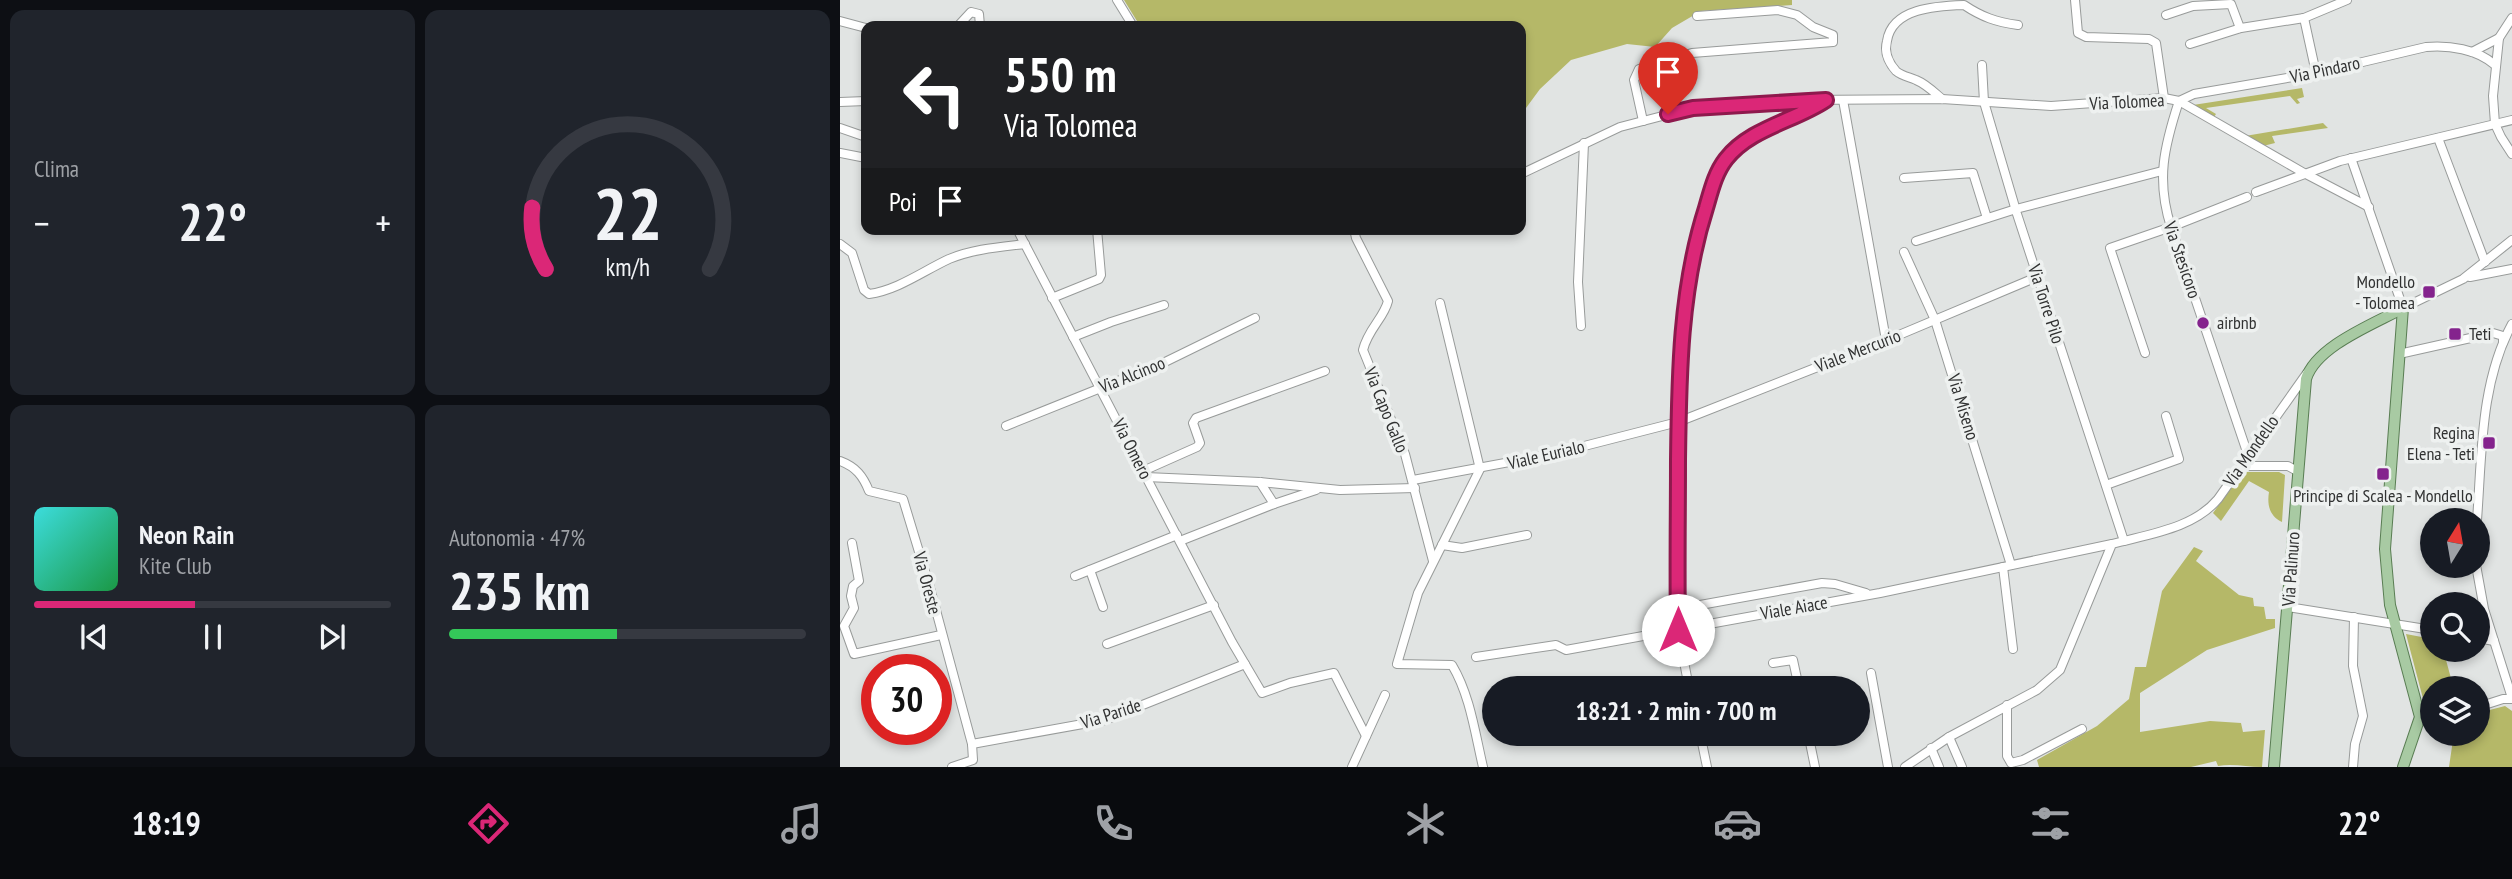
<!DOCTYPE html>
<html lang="it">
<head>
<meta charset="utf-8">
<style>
  :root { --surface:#171b24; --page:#20242c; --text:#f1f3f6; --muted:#9ea1a6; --line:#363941; --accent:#db2777 }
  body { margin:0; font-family:"PT Sans Narrow",sans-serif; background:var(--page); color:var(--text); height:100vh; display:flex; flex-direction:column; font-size:26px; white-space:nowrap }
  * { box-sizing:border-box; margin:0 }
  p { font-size:23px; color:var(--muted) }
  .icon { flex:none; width:38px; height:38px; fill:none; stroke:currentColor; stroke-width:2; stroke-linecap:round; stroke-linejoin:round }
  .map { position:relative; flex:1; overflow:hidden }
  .details { display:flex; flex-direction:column; gap:10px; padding:10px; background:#0d0f14; width:840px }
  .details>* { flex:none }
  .hud { position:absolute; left:21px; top:21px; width:665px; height:214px; border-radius:14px; box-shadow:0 4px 10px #0003; background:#202124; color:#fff; overflow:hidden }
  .needle { width:46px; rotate:11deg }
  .buttons { position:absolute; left:1580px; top:508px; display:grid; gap:14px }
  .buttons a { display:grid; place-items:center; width:70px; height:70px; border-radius:50%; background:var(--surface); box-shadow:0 4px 10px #0003; font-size:35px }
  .speed { position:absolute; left:21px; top:654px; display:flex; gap:14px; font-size:35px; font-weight:700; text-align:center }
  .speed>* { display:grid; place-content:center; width:91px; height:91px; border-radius:50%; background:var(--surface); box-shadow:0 4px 10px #0003; line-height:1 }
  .speed .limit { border:10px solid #d22; background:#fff; color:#111 }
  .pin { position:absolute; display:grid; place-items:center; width:60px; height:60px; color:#fff; margin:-72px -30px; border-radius:50% 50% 50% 0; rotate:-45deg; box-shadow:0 0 7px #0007 }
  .pin .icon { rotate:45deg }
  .me { position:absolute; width:77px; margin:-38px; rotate:0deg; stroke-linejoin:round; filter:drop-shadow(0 0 5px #0008) }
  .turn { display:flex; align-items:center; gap:24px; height:147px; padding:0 28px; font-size:32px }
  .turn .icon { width:91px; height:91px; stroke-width:2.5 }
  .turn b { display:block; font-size:49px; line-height:60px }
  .then { display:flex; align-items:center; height:66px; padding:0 28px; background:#0003; gap:14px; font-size:26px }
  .big { font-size:52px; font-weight:700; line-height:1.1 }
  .details .tile { flex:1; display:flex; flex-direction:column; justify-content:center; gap:10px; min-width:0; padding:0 24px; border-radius:14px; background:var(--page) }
  .details .dial { align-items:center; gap:0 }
  .dial svg { height:182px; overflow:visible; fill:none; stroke:var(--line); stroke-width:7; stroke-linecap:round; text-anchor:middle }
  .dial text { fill:var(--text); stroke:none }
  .song { display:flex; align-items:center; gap:21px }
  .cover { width:84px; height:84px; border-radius:10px; background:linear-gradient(135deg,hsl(180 70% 55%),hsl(140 70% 35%)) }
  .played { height:7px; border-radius:4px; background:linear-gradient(90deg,var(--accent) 45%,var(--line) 45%) }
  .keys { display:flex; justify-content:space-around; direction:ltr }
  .heat { display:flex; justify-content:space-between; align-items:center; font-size:38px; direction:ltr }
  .charge { height:10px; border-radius:5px; background:linear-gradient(90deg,#34c759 47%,var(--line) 0) }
  .details .tiles { flex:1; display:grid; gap:10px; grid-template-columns:repeat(2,1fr) }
  .trip { position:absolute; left:642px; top:676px; width:388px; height:70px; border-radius:35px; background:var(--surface); box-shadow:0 4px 10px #0003; font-weight:700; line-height:70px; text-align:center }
  .menu { display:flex; height:112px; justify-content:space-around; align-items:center; background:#090b0e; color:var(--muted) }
  .menu .icon { width:49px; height:49px }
  .menu .selected { color:var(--accent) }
  .menu b { font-size:32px; color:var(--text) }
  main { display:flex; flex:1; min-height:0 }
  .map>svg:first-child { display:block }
  .green { fill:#b5b868 }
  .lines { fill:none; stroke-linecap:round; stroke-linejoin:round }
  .minor-casing { stroke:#989b9a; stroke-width:10 }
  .major-casing { stroke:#597d53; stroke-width:12 }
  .minor { stroke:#fff; stroke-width:8 }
  .major { stroke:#a8caa3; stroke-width:10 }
  .route-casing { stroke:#8e194d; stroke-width:18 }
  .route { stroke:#db2777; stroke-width:12 }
  .poi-dot { fill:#84238d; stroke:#eef1f0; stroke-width:2.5 }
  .labels { text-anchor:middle; stroke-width:7; stroke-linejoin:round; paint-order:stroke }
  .street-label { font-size:18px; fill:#313232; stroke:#eef1f0 }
  .poi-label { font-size:18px; fill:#313232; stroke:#eef1f0; text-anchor:end }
</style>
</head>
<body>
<main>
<section class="details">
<div class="tiles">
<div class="tile"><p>Clima</p>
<div class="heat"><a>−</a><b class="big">22°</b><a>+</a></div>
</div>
<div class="tile dial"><svg viewBox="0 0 100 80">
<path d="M14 69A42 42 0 1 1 86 69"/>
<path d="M14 69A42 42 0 0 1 8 42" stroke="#db2777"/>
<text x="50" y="56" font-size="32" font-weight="700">22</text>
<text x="50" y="72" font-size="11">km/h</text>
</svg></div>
<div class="tile">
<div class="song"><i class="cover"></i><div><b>Neon Rain</b><p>Kite Club</p></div></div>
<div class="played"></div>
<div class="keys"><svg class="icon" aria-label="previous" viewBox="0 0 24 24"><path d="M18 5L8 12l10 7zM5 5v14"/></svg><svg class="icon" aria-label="pause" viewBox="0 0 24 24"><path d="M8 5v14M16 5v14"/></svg><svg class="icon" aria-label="next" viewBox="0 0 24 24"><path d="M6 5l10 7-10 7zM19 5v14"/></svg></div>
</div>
<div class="tile"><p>Autonomia · 47%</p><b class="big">235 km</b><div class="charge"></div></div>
</div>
</section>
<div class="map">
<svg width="1672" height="767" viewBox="0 0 1672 767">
  <rect width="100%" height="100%" fill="#e1e4e3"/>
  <g class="green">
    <polygon points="284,0 952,0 952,5 861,11 832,28 815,47 787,44 731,60 700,89 686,108 681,107 681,26 300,26"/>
    <polygon points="1462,88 1464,97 1457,99 1460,103 1457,104 1450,96 1366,108 1376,114 1374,117 1353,105"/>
    <polygon points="1483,123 1488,128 1432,136 1435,143 1423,146 1405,136"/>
    <path d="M 1403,472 L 1439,472 L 1445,475 L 1442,522 C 1429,516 1427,504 1429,492 L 1409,481 L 1381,521 L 1373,513 Z"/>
    <path d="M 1354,547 L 1363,551 L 1356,561 L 1399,595 L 1413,598 L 1414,606 L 1424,607 L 1426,619 L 1435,619 L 1435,628 L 1367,650 L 1300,693 L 1300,732 L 1370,721 L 1401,723 L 1403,732 L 1425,730 L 1422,767 C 1407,767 1392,763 1378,766 L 1376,761 L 1351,767 L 1199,767 L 1197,760 L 1257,726 L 1289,699 L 1295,667 L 1306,667 L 1322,591 Z"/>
    <polygon points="1566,634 1592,639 1592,649 1603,649 1612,682 1623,679 1625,688 1592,688 1592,713 1586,710"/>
    <polygon points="1665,706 1672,711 1672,767 1609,767 1614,733 1638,733 1638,713"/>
  </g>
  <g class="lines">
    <g class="minor-casing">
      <g id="minor">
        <polyline points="277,0 293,26"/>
        <polyline points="1235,0 1238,33 1246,37 1309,39 1316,43 1324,98"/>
        <polyline points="1326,15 1353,6 1391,4 1400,28"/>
        <polyline points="1464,18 1476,73"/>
        <polyline points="1672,18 1659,38 1653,96 1655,124 1661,137 1672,154"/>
        <polyline points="0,21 26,28"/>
        <polyline points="118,26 131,12 139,14 140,26"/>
        <polyline points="1350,44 1401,28 1464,18 1507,0"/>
        <polyline points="1632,52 1659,38"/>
        <polyline points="1142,65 1144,102 1177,214 1284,541"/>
        <path d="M 1102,99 C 1094,92 1086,84 1076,80 C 1069,77 1062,76 1056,71 C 1048,62 1044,52 1047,41 C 1052,8 1096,6 1124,5 C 1142,17 1156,22 1178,25"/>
        <polyline points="1003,100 1046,340"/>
        <path d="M 1339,101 C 1324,147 1316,180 1331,227 L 1408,455"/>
        <path d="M 1339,101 L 1354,94 L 1476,73 L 1586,47 C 1609,45 1637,49 1655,65"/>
        <polyline points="0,102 26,101"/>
        <polyline points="803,121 794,80 799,69 852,53 993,42 993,35 973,27 957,15 938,10 857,16"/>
        <polyline points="0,128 26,137"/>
        <polyline points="1598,138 1645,262"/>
        <polyline points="0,153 26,158"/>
        <polyline points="1511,158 1563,308 1623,279 1672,240"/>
        <polyline points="681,174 780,127 853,108 962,100 1102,99 1211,106 1324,98 1339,101 1464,173 1529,207"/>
        <polyline points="1064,178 1133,173 1147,218"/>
        <polyline points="1416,192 1500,161 1672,120"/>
        <polyline points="177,229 392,642 422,693 450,683 494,673 526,736"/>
        <path d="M 514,229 L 516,238 L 548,301 C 544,318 528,329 523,350 L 565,454 L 593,561"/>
        <polyline points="1076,241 1176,209 1322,171"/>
        <path d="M 0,244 L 12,253 L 24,290 L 29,294 C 58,290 83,271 109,259 C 133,249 160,247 185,244"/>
        <polyline points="1064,252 1095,320 1171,565"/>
        <polyline points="1630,277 1672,269"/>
        <polyline points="212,298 259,279 261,275 257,229"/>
        <path d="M 600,303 L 640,469 L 578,593 L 557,664 L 612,665 C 630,695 635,733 643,767"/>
        <polyline points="741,326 738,282 744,143"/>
        <polyline points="233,337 271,322 324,305"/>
        <polyline points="1305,353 1270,248 1331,227 1407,197"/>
        <polyline points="1559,354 1653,333 1663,336 1663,342"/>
        <polyline points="166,426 323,363 415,318"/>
        <path d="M 0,461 C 16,467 23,476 29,491 L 63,499 L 90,588 L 132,744 L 133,760 L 112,767"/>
        <polyline points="1401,466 1448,466 1457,471"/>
        <polyline points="303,471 357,447 360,443 353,423 356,418 485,371"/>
        <polyline points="306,477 420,482 500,490 575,488"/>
        <polyline points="573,480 713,454 838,422 1059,335 1197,277"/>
        <polyline points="420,482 434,504"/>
        <polyline points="1266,485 1339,459 1326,416"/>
        <path d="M 1637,520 C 1642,455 1640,383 1672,324"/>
        <polyline points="340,541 434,504 476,490"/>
        <polyline points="12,543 19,581 13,586 11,596 14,608 4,626 14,654 101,635"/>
        <polyline points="602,545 622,548 687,535"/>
        <polyline points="1636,565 1644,609 1672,698"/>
        <polyline points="1163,567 1173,649"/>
        <polyline points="250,570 263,607"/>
        <polyline points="235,576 337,535"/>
        <polyline points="1448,607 1592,630"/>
        <polyline points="838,609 982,583 995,584 1026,593"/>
        <polyline points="1638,638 1654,641"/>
        <polyline points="267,644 374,605"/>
        <polyline points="636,657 716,645 726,650 1040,593 1272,544"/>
        <polyline points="933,663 953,660 959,688"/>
        <polyline points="1031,673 1048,767"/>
        <polyline points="849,688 838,630 838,422 844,320 852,258 876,178 886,159 907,140 984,101"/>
        <polyline points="1167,705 1167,756 1171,763 1183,760 1242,729"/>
        <polyline points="1638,707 1663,699 1672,699"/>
        <polyline points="1580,717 1587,721 1592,720"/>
        <polyline points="860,733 867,767"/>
        <polyline points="968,733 975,767"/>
        <polyline points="1109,737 1122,767"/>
        <polyline points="132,744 265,720 405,664"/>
        <polyline points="1091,748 1099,767"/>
        <polyline points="512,767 545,695"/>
        <path d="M 1065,767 L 1109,737 L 1197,690 L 1220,670 L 1272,544 C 1308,534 1353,529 1378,499 L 1467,373"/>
        <polyline points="1513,767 1515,744 1523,716 1513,666 1514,617"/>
      </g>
    </g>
    <g class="major-casing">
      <g id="major">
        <polyline points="1563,308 1545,549 1550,605 1580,717 1563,767"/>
        <path d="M 1434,767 L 1466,379 C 1476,346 1534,324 1563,308"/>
      </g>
    </g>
    <use href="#minor" class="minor"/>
    <use href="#major" class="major"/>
  </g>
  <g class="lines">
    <g class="route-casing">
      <path id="route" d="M 828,114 L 853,108 L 986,100 C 955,121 910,128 886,159 C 875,173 871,191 866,208 C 840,289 839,375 838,460 C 838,516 837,573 838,630"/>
    </g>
    <use href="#route" class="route"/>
  </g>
  <g class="poi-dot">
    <rect x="1582" y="285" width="14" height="14" rx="3.5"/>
    <circle cx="1363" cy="323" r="7"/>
    <rect x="1608" y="327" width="14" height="14" rx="3.5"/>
    <rect x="1642" y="436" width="14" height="14" rx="3.5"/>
    <rect x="1536" y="467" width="14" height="14" rx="3.5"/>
  </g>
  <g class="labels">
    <g class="street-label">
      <text transform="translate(1485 70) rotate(-12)" y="6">Via Pindaro</text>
      <text transform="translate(1287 102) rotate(-3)" y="6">Via Tolomea</text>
      <text transform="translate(1342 260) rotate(71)" y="6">Via Stesicoro</text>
      <text transform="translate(1206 304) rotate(72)" y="6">Via Torre Pilo</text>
      <text transform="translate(1018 351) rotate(-21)" y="6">Viale Mercurio</text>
      <text transform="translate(292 375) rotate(-22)" y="6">Via Alcinoo</text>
      <text transform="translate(1123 407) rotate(73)" y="6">Via Miseno</text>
      <text transform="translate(546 410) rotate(68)" y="6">Via Capo Gallo</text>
      <text transform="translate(292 449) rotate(63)" y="6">Via Omero</text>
      <text transform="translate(1411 451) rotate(-55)" y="6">Via Mondello</text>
      <text transform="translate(706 455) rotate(-13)" y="6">Viale Eurialo</text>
      <text transform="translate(1451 569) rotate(-86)" y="6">Via Palinuro</text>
      <text transform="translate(87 583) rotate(75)" y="6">Via Oreste</text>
      <text transform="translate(954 608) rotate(-10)" y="6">Viale Aiace</text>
      <text transform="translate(271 714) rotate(-18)" y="6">Via Paride</text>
    </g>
    <g class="poi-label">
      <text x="1575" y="288">Mondello<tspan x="1575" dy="21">- Tolomea</tspan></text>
      <text x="1377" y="329" text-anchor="start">airbnb</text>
      <text x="1629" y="340" text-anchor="start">Teti</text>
      <text x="1635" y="439">Regina<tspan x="1635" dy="21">Elena - Teti</tspan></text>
      <text x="1543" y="502" text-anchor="middle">Principe di Scalea - Mondello</text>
    </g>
  </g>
</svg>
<div class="buttons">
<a><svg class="needle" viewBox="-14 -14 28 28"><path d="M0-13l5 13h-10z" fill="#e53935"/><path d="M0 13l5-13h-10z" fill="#9ea1a6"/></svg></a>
<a><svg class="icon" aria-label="search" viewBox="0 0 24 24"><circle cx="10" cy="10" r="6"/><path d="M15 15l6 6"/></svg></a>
<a><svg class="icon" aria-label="layers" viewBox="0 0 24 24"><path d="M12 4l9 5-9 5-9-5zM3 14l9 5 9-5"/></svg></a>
</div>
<div class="speed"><div class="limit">30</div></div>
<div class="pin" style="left:828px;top:114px;background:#d93025"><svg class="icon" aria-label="arrive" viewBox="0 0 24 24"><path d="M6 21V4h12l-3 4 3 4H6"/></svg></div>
<svg class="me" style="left:838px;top:630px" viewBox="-20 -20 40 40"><circle r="19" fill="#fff"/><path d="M0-13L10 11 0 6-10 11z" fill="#db2777"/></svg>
<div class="trip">18:21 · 2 min · 700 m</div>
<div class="hud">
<div class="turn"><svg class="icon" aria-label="left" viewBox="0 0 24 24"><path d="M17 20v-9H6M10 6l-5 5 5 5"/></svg><div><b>550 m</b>Via Tolomea</div></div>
<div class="then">Poi<svg class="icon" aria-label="arrive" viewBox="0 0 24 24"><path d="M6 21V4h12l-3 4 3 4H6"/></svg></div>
</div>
</div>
</main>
<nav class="menu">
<b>18:19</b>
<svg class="icon selected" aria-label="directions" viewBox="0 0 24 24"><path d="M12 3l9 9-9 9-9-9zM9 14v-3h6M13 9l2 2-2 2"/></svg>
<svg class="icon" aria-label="music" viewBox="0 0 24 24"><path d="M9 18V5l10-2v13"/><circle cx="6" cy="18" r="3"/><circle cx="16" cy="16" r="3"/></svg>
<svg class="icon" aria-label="phone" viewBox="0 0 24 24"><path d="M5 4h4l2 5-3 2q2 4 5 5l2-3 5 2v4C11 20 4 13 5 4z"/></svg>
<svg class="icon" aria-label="climate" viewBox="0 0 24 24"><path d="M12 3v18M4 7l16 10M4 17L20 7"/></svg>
<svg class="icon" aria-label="car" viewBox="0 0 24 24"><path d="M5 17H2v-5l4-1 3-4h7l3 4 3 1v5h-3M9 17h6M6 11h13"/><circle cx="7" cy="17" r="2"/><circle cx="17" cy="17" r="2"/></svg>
<svg class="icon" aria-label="filters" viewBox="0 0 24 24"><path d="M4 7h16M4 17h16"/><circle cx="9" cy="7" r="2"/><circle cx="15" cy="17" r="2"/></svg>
<b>22°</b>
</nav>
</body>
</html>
